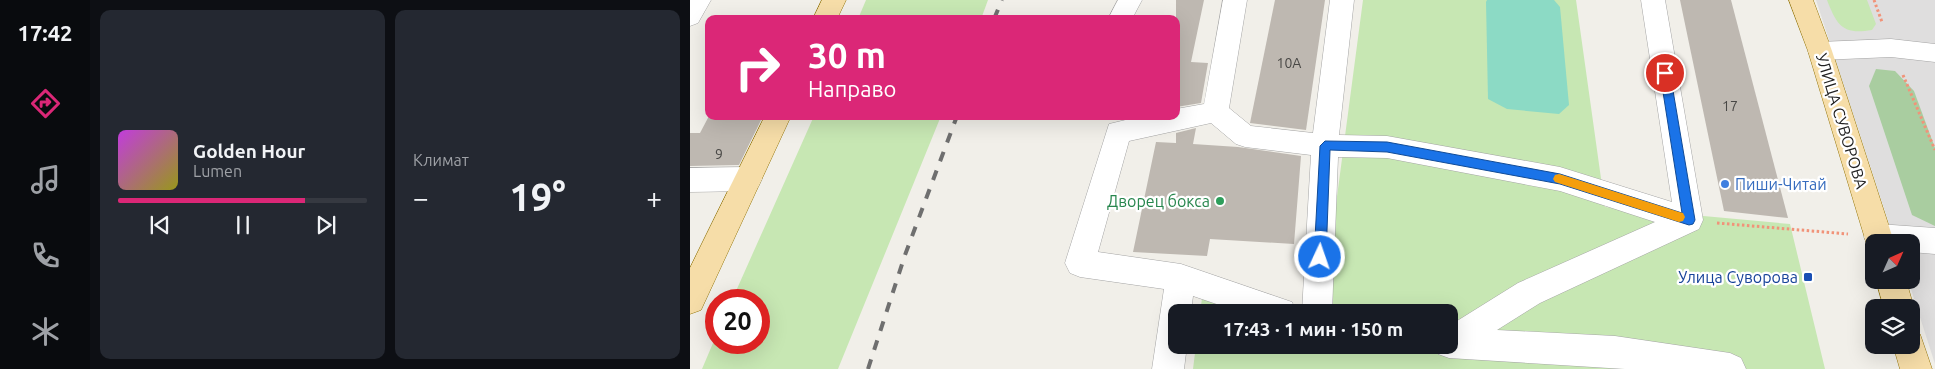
<!DOCTYPE html>
<html lang="ru">
<head>
<meta charset="utf-8">
<style>
  :root { --surface:#171b24; --page:#242831; --text:#f1f3f6; --muted:#9ea1a6; --line:#363941; --accent:#db2777 }
  body { margin:0; font-family:Ubuntu,sans-serif; background:var(--page); color:var(--text); height:100vh; display:flex; flex-direction:column; font-size:19px; white-space:nowrap }
  * { box-sizing:border-box; margin:0 }
  p { font-size:16px; color:var(--muted) }
  .icon { flex:none; width:28px; height:28px; fill:none; stroke:currentColor; stroke-width:2; stroke-linecap:round; stroke-linejoin:round }
  .map { position:relative; flex:1; overflow:hidden }
  .details { display:flex; flex-direction:column; gap:10px; padding:10px; background:#0d0f14; width:600px }
  .details>* { flex:none }
  .banner { position:absolute; left:15px; top:15px; width:475px; height:105px; border-radius:10px; box-shadow:0 5px 20px #0002; background:#db2777; color:#fff; overflow:hidden }
  .needle { width:32px; rotate:45deg }
  .buttons { position:absolute; left:1175px; top:234px; display:grid; gap:10px }
  .buttons a { display:grid; place-items:center; width:55px; height:55px; border-radius:10px; background:var(--surface); box-shadow:0 5px 20px #0002; font-size:25px }
  .speed { position:absolute; left:15px; top:289px; display:flex; gap:10px; font-size:25px; font-weight:700; text-align:center }
  .speed>* { display:grid; place-content:center; width:65px; height:65px; border-radius:50%; background:var(--surface); box-shadow:0 5px 20px #0002; line-height:1 }
  .speed .limit { border:8px solid #d22; background:#fff; color:#111 }
  .pin { position:absolute; display:grid; place-items:center; width:42px; height:42px; color:#fff; margin:-21px; border:2px solid #fff; border-radius:50%; box-shadow:0 1px 5px #0007 }
  .me { position:absolute; width:55px; margin:-28px; rotate:3deg; stroke-linejoin:round; filter:drop-shadow(0 0 4px #0008) }
  .turn { display:flex; align-items:center; gap:18px; height:105px; padding:0 20px; font-size:22px }
  .turn .icon { width:65px; height:65px; stroke-width:2.5 }
  .turn b { display:block; font-size:35px; line-height:42px }
  .big { font-size:38px; font-weight:600; line-height:1.1 }
  .details .card { flex:1; display:flex; flex-direction:column; justify-content:center; gap:8px; min-width:0; padding:0 18px; border-radius:10px; background:var(--page) }
  .song { display:flex; align-items:center; gap:15px }
  .cover { width:60px; height:60px; border-radius:8px; background:linear-gradient(135deg,hsl(290 70% 55%),hsl(60 70% 35%)) }
  .played { height:5px; border-radius:2px; background:linear-gradient(90deg,var(--accent) 75%,var(--line) 75%) }
  .keys { display:flex; justify-content:space-around; direction:ltr }
  .heat { display:flex; justify-content:space-between; align-items:center; font-size:28px; direction:ltr }
  .details .tiles { flex:1; display:grid; gap:10px; grid-template-columns:repeat(2,1fr) }
  .trip { position:absolute; left:478px; top:304px; width:290px; height:50px; border-radius:10px; background:var(--surface); box-shadow:0 5px 20px #0002; font-weight:600; line-height:50px; text-align:center }
  main { display:flex; flex:1; min-height:0 }
  .menu { display:flex; flex-direction:column; width:90px; justify-content:space-around; align-items:center; background:#090b0e; color:var(--muted) }
  .menu .icon { width:35px; height:35px }
  .menu .active { color:var(--accent) }
  .menu b { font-size:22px; color:var(--text) }
  .map>svg:first-child { display:block }
  .residential { fill:#dfdede }
  .grass { fill:#c7e7b3 }
  .forest { fill:#a9cda0 }
  .pitch { fill:#8cdac5 }
  .building { fill:#beb8b1 }
  .lines { fill:none; stroke-linecap:round; stroke-linejoin:round }
  .minor-casing { stroke:#a5a5a5; stroke-width:1 }
  .major-casing { stroke:#95760a; stroke-width:1 }
  .path { stroke:#f19379; stroke-width:3; stroke-dasharray:2.5 2.5; stroke-linecap:butt }
  .minor { fill:#fff; fill-rule:evenodd }
  .major { fill:#f6dda8; fill-rule:evenodd }
  .rail { stroke:#6f6f6f; stroke-width:4; stroke-dasharray:10 10; stroke-linecap:butt }
  .route { fill:#1a73e8; stroke:#114b97 }
  .slow { fill:#f59e0b }
  .shop-dot { fill:#3f7fe0; stroke:#fff; stroke-width:2 }
  .leisure-dot { fill:#2e9e5b; stroke:#fff; stroke-width:2 }
  .transit-dot { fill:#1a4fb4; stroke:#fff; stroke-width:2 }
  .labels { text-anchor:middle; stroke-width:4.5; stroke-linejoin:round; paint-order:stroke }
  .number-label { font-size:14px; fill:#484745 }
  .street-label { font-size:16px; fill:#212121; stroke:#fff }
  .shop-label { font-size:16px; fill:#366cbe; stroke:#fff; text-anchor:start }
  .leisure-label { font-size:16px; fill:#27864d; stroke:#fff; text-anchor:end }
  .transit-label { font-size:16px; fill:#164399; stroke:#fff; text-anchor:end }
</style>
</head>
<body>
<main>
<nav class="menu">
<b>17:42</b>
<svg class="icon active" aria-label="directions" viewBox="0 0 24 24"><path d="M12 3l9 9-9 9-9-9zM9 14v-3h6M13 9l2 2-2 2"/></svg>
<svg class="icon" aria-label="music" viewBox="0 0 24 24"><path d="M9 18V5l10-2v13"/><circle cx="6" cy="18" r="3"/><circle cx="16" cy="16" r="3"/></svg>
<svg class="icon" aria-label="phone" viewBox="0 0 24 24"><path d="M5 4h4l2 5-3 2q2 4 5 5l2-3 5 2v4C11 20 4 13 5 4z"/></svg>
<svg class="icon" aria-label="climate" viewBox="0 0 24 24"><path d="M12 3v18M4 7l16 10M4 17L20 7"/></svg>
</nav>
<section class="details">
<div class="tiles">
<div class="card">
<div class="song"><i class="cover"></i><div><b>Golden Hour</b><p>Lumen</p></div></div>
<div class="played"></div>
<div class="keys"><svg class="icon" aria-label="previous" viewBox="0 0 24 24"><path d="M18 5L8 12l10 7zM5 5v14"/></svg><svg class="icon" aria-label="pause" viewBox="0 0 24 24"><path d="M8 5v14M16 5v14"/></svg><svg class="icon" aria-label="next" viewBox="0 0 24 24"><path d="M6 5l10 7-10 7zM19 5v14"/></svg></div>
</div>
<div class="card"><p>Климат</p>
<div class="heat"><a>−</a><b class="big">19°</b><a>+</a></div>
</div>
</div>
</section>
<div class="map">
<svg width="1245" height="369" viewBox="0 0 1245 369">
  <rect width="100%" height="100%" fill="#f1efe9"/>
  <polygon class="residential" points="1126,0 1245,0 1245,364 1218,280 1221,280 1221,242 1205,242"/>
  <g class="grass">
    <polygon points="176,0 298,0 291,19 168,19"/>
    <polygon points="673,0 886,0 915,207 1100,224 1135,369 503,369 506,345 759,345 759,312 510,312 513,292 632,310"/>
    <path d="M 1137,0 L 1177,0 L 1186,24 L 1182,30 C 1153,35 1147,26 1137,0 Z"/>
    <polygon points="124,116 251,116 148,369 12,369 26,336 26,342 69,342 69,300 42,300"/>
  </g>
  <polygon class="forest" points="1186,69 1205,71 1224,91 1245,148 1245,226 1222,215 1179,86"/>
  <polygon class="pitch" points="797,0 864,0 870,7 879,105 869,114 817,109 798,99 796,2"/>
  <g class="building">
    <polygon points="486,0 514,0 501,62 518,63 511,103 486,107"/>
    <polygon points="585,0 635,0 616,130 560,123"/>
    <polygon points="990,0 1041,0 1098,218 1034,211"/>
    <polygon points="19,116 73,116 49,165 0,166 0,133 10,133"/>
    <polygon points="506,128 503,144 548,147 611,156 604,244 520,239 517,256 443,252 466,142 486,143 486,133"/>
  </g>
  <g class="lines">
    <g class="minor-casing">
      <g id="minor">
        <polygon points="0,0 21,0 8,23 0,26"/>
        <polygon points="428,0 452,0 442,19 418,19"/>
        <polygon points="533,0 557,0 539,108 561,126 623,133 640,0 664,0 649,135 697,136 870,167 982,202 951,0 975,0 1013,220 1009,229 850,303 807,330 925,336 1040,353 1051,358 1056,369 935,369 759,358 748,354 744,345 759,345 759,326 828,283 965,222 870,191 697,158 648,157 642,312 612,312 621,155 555,147 546,144 521,123 439,141 408,252 491,264 602,302 606,312 550,312 503,296 501,312 486,312 486,345 497,345 494,369 462,369 474,289 390,277 380,273 375,263 419,124 452,116 486,116 486,109 514,104"/>
        <polygon points="1201,39 1245,44 1245,62 1201,57 1130,60 1121,58 1118,51 1121,44 1130,42"/>
        <polygon points="58,167 68,171 72,179 68,187 58,191 0,192 0,168"/>
        <polygon points="1188,224 1245,228 1245,254 1221,252 1221,242 1184,242 1184,248 1178,246 1174,237 1178,228"/>
      </g>
    </g>
    <g class="major-casing">
      <g id="major">
        <polygon points="132,0 156,0 147,19 123,19"/>
        <polygon points="1099,0 1123,0 1142,51 1204,242 1184,242 1184,253 1180,251 1176,242 1118,51"/>
        <polygon points="75,116 101,116 11,310 0,314 0,268"/>
        <polygon points="1186,280 1216,280 1224,308 1221,315 1221,308 1194,308"/>
        <polygon points="1221,331 1230,334 1242,369 1210,369 1203,345 1221,345"/>
      </g>
    </g>
    <g class="path">
      <polyline points="1184,0 1192,22"/>
      <polyline points="1213,75 1245,150"/>
      <polyline points="1027,223 1158,234"/>
    </g>
    <use href="#minor" class="minor"/>
    <use href="#major" class="major"/>
    <g class="rail">
      <polyline points="304,19 312,0"/>
      <polyline points="178,369 215,255 267,116"/>
    </g>
  </g>
  <polygon class="route" points="975,69 980,73 1005,220 1003,224 999,225 870,184 697,152 640,150 636,257 634,261 630,262 625,261 624,257 630,146 635,141 697,142 870,174 992,213 970,73"/>
  <polygon class="slow" points="869,174 989,212 993,213 995,217 993,221 989,222 865,182 863,179 865,175"/>
  <circle class="shop-dot" cx="1035" cy="184" r="5"/>
  <circle class="leisure-dot" cx="530" cy="201" r="5"/>
  <rect class="transit-dot" x="1113" y="272" width="10" height="10" rx="2.5"/>
  <g class="labels">
    <g class="number-label">
      <text x="599" y="68">10А</text>
      <text x="1040" y="111">17</text>
      <text x="29" y="159">9</text>
    </g>
    <g class="street-label">
      <text transform="translate(1152 121) rotate(73)" y="6">УЛИЦА СУВОРОВА</text>
    </g>
    <g class="shop-label">
      <text x="1045" y="190">Пиши-Читай</text>
    </g>
    <g class="leisure-label">
      <text x="520" y="207">Дворец бокса</text>
    </g>
    <g class="transit-label">
      <text x="1108" y="283">Улица Суворова</text>
    </g>
  </g>
</svg>
<div class="buttons">
<a><svg class="needle" viewBox="-14 -14 28 28"><path d="M0-13l5 13h-10z" fill="#e53935"/><path d="M0 13l5-13h-10z" fill="#9ea1a6"/></svg></a>
<a><svg class="icon" aria-label="layers" viewBox="0 0 24 24"><path d="M12 4l9 5-9 5-9-5zM3 14l9 5 9-5"/></svg></a>
</div>
<div class="speed"><div class="limit">20</div></div>
<div class="pin" style="left:975px;top:73px;background:#d93025"><svg class="icon" aria-label="arrive" viewBox="0 0 24 24"><path d="M6 21V4h12l-3 4 3 4H6"/></svg></div>
<svg class="me" style="left:630px;top:257px" viewBox="-20 -20 40 40"><circle r="17" fill="#1a73e8" stroke="#fff" stroke-width="3"/><path d="M0-11L8 9 0 5-8 9z" fill="#fff"/></svg>
<div class="trip">17:43 · 1 мин · 150 m</div>
<div class="banner">
<div class="turn"><svg class="icon" aria-label="right" viewBox="0 0 24 24"><path d="M7 20v-9h11M14 6l5 5-5 5"/></svg><div><b>30 m</b>Направо</div></div>
</div>
</div>
</main>
</body>
</html>
